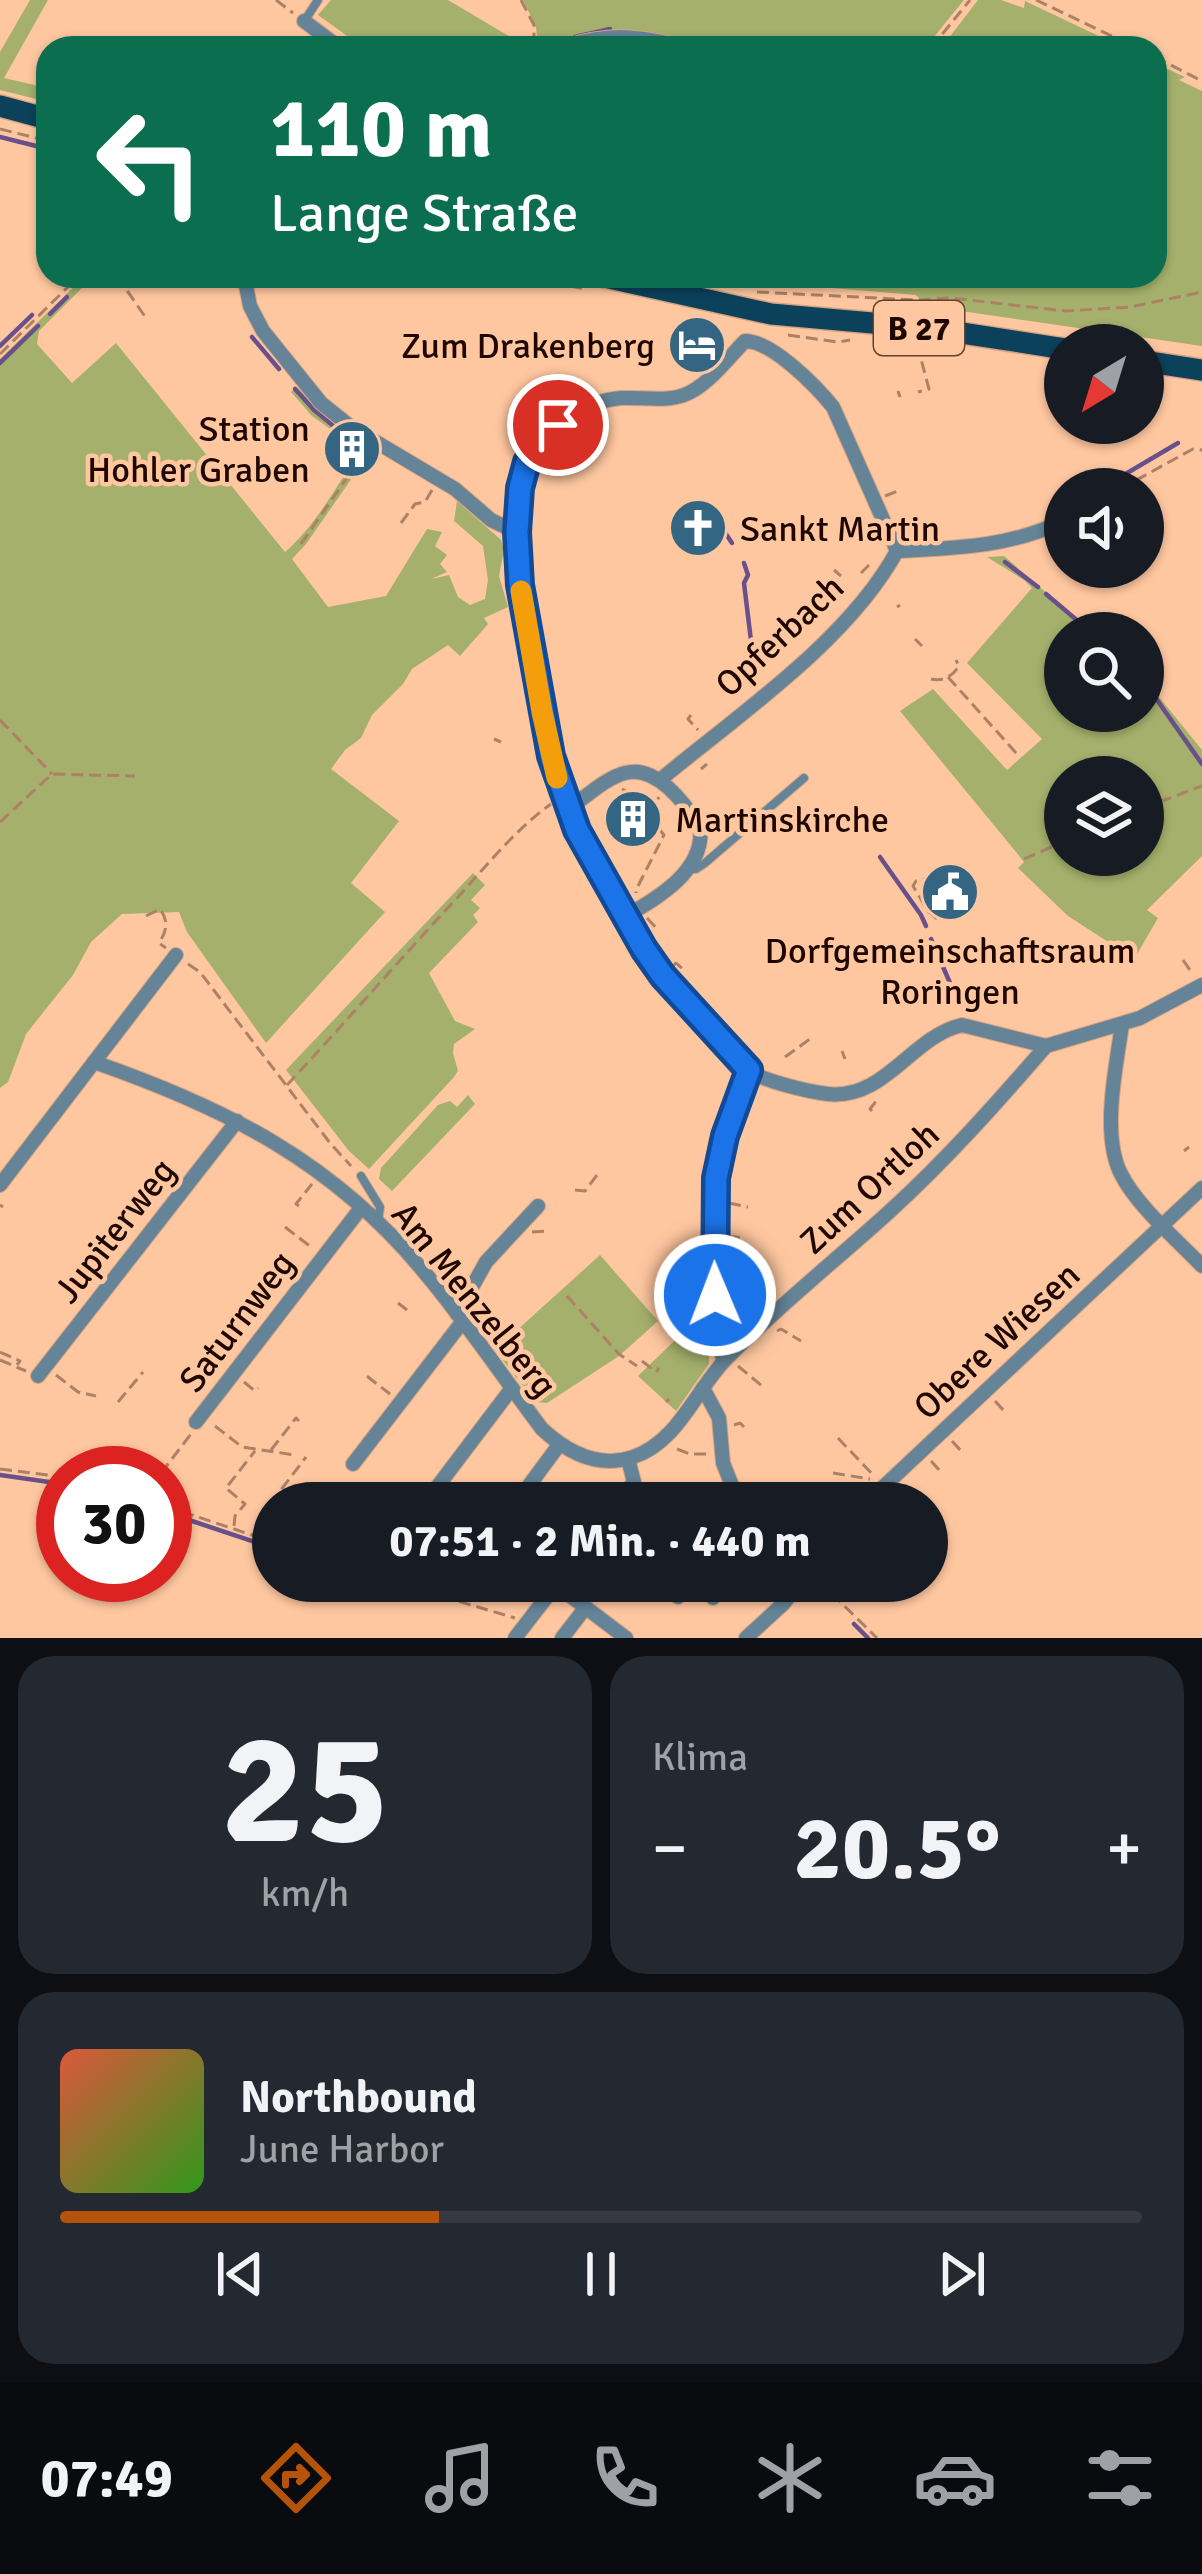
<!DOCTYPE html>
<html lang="de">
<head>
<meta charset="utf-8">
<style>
  :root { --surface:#171b24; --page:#242831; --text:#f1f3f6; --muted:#9ea1a6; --line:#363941; --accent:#b45309 }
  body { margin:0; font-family:Signika,sans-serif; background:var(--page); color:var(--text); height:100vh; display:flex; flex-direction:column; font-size:45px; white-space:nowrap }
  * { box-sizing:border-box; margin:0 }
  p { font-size:39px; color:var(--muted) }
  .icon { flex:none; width:66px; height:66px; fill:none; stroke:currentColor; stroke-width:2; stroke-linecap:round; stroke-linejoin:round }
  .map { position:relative; height:1638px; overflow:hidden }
  .drawer { display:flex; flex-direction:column; gap:18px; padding:18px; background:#0d0f14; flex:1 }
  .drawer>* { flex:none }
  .banner { position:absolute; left:36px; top:36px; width:1131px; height:252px; border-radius:36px; box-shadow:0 3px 9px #0004; background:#0b6e4f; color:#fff; overflow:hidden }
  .needle { width:78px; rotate:218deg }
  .fabs { position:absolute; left:1044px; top:324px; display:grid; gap:24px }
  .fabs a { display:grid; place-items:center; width:120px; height:120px; border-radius:50%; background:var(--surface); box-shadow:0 3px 9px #0004; font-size:60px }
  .speed { position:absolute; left:36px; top:1446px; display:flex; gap:24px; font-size:60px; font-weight:700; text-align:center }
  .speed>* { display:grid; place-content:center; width:156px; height:156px; border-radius:50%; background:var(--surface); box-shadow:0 3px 9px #0004; line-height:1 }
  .speed .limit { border:18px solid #d22; background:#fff; color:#111 }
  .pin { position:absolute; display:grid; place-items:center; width:102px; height:102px; color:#fff; margin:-51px; border:6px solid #fff; border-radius:50%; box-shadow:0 3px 12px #0007 }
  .me { position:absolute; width:132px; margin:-66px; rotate:359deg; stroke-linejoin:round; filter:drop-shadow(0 0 9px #0008) }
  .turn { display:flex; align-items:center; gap:42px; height:252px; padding:0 36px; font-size:54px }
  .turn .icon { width:156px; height:156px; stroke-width:2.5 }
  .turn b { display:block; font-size:84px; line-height:102px }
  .big { font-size:90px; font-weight:700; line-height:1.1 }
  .drawer .widget { flex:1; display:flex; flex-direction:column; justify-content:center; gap:18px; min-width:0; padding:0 42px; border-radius:36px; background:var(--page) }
  .drawer .dial { align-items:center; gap:0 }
  .dial b { font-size:156px; line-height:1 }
  .song { display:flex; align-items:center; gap:36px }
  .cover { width:144px; height:144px; border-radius:18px; background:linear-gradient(135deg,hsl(10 70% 55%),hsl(110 70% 35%)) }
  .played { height:12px; border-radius:6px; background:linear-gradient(90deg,var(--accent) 35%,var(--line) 35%) }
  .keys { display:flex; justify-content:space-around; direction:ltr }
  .heat { display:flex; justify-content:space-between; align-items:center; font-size:66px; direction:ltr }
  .drawer .tiles { flex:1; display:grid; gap:18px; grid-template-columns:1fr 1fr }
  .widget:last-child { grid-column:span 2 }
  .trip { position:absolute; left:252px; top:1482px; width:696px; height:120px; border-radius:60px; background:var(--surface); box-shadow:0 3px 9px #0004; font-weight:700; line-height:120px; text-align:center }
  .tabs { display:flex; height:192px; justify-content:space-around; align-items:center; background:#090b0e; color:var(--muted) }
  .tabs .icon { width:84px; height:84px }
  .tabs .on { color:var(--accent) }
  .tabs b { font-size:54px; color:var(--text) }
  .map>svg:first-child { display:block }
  .green { fill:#a5b06c; fill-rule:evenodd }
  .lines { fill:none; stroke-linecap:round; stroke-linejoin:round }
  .stream { stroke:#6a508b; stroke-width:4.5 }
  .lane-casing { stroke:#d7a483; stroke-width:10 }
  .street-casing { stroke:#d7a483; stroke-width:16 }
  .primary-casing { stroke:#d7a483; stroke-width:24 }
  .path { stroke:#ad8166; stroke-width:3; stroke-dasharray:12 6; stroke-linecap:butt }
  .lane { stroke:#658498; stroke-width:8 }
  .street { stroke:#658498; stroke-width:14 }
  .primary { stroke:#0b415b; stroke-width:21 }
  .route-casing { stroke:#114b97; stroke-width:30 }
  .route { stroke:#1a73e8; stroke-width:21 }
  .slow { stroke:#f59e0b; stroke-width:21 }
  .labels { text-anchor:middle; stroke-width:9; stroke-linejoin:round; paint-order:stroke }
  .shield { fill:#ffc7a0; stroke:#624130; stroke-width:3 }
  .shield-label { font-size:33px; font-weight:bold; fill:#1f0700 }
  .poi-label { font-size:36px; fill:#1f0700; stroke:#ffc7a0; text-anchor:end }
  .street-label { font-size:36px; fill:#1f0700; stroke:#ffc7a0 }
</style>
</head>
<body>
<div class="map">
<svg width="1202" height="1638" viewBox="0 0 1202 1638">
  <rect width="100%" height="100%" fill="#ffc7a0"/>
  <g class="green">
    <polygon points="30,0 48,0 4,78 48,88 48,102 0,90 0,52"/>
    <polygon points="331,0 448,0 512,38 515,47 364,48 318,15"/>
    <polygon points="523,0 964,0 925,48 700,48 655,35 579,39 554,48 538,48 536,27"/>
    <polygon points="978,0 1001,0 1024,8 1025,1 1124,48 941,48"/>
    <polygon points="1155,63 1185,77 1179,80 1202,91 1202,346 926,306 916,295 734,280 727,276 1155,276"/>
    <path d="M 85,276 L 94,276 L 39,331 L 37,344 L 72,383 L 116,343 L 285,552 C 315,526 335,489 356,457 L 345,449 L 349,442 L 312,416 L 291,392 L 297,387 L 325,417 L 373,448 L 306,544 L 292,559 L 328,607 L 386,596 L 427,529 L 442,532 L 435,546 L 447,555 L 440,564 L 447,572 L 431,579 L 449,575 L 458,597 L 470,605 L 485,599 L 488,580 L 483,546 L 454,521 L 457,501 L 501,540 L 504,550 L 499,576 L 508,607 L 484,618 L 488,624 L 460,656 L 448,645 L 412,669 L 403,684 L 372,715 L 361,738 L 345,750 L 331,769 L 399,821 L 351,883 L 385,912 L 266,1043 L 187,932 L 179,912 L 122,914 L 91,942 L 73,975 L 26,1034 L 8,1082 L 0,1088 L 0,359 Z"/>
    <path d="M 1004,556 L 1093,633 L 1065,633 L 1065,711 L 1143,711 L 1143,677 L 1202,750 L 1202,856 L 1147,910 L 1158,918 L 1136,956 L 1116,947 L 1068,916 L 1018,868 L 1024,862 L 1016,852 L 900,711 L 933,689 L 1007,770 L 1042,739 L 967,663 L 1032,588 L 1024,580 L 987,557 ZM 1065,777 L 1143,777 L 1143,855 L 1065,855 Z"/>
    <polygon points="473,873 485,885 471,900 480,908 473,915 478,922 429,973 455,1021 475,1029 454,1044 453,1053 458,1071 454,1077 369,1169 349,1151 286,1070"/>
    <polygon points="468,1095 475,1104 392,1191 379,1179 381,1168 438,1105 450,1101 457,1107"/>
    <polygon points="600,1255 658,1321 619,1356 547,1403 535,1402 495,1350"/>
    <polygon points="700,1316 710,1322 709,1364 676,1411 638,1376"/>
  </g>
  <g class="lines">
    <g class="stream">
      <polyline points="575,37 610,29"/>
      <polyline points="546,46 559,42"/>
      <polyline points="0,137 48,149"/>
      <polyline points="50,314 67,297"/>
      <polyline points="252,337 279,369"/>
      <polyline points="0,346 32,315"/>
      <polyline points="0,363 38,326"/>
      <polyline points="295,389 314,410 341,432"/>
      <polyline points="351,438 363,444"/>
      <polyline points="1100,489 1178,443"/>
      <polyline points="720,525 732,543"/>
      <polyline points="1005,562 1038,587"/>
      <polyline points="744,563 748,575 744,583 752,649 750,665"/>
      <polyline points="1046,594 1092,633"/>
      <polyline points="1143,680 1202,764"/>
      <polyline points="840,815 857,833"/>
      <polyline points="880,857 921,915 926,926"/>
      <polyline points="931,939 950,983 957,994"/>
      <polyline points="0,1475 63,1484"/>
      <polyline points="165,1512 273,1548"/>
      <polyline points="854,1624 868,1638"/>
    </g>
    <g class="lane-casing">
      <g id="lane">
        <polyline points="305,20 318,0"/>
        <polyline points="687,869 696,869 705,863 804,778"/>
        <polyline points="361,1176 380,1207 378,1222"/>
      </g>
    </g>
    <g class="street-casing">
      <g id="street">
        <polyline points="304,21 340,48"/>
        <path d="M 561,48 C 609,32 639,35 687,48"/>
        <polyline points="244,276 250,306 263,331 321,403 351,427 455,489 491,520 516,532"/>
        <path d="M 897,551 C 956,548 1012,547 1065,520"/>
        <path d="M 660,780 C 738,715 848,641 897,551 L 833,407 C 816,386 772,341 745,341 C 728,358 708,386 684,395 C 665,402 641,397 621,398 C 584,401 542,428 527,463 C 505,511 518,575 527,625 C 537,684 545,746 565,802 C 576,831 592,857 607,883 C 621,906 633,932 648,954 C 669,984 694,1010 719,1037 C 729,1047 738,1062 750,1071 C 763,1081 810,1092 828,1094 C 885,1100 911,1037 962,1025 L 1046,1046 L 1140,1018 L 1202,985"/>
        <path d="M 568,809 C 585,798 605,778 625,773 C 656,764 685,804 700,826 C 706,870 659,897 626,916"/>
        <path d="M 1122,1025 C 1116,1067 1101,1135 1121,1174 C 1137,1206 1177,1240 1202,1266"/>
        <path d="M 94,1062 C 226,1108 334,1162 425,1273 C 467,1323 503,1377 542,1429 C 567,1452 598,1469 633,1457 C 678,1442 695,1391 726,1359 C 777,1307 835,1261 889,1212 C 946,1160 996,1104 1046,1046"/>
        <polyline points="0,1185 176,955"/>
        <polyline points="457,1314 486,1262 538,1206"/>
        <path d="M 723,1361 C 715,1296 707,1226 719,1161 C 725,1129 737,1100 749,1070"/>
        <polyline points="38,1376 237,1121"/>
        <polyline points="703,1388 719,1418 723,1463 739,1503"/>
        <polyline points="196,1422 361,1208"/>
        <polyline points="353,1464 463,1321"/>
        <polyline points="632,1485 654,1503"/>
        <polyline points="881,1489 1202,1188"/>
        <polyline points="425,1503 512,1388"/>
        <polyline points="516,1503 559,1445"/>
        <polyline points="618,1503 634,1482 628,1459"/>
        <polyline points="657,1581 678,1597"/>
        <polyline points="556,1585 626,1638"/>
        <polyline points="713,1598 726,1581"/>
        <polyline points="515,1638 559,1581"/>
        <polyline points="562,1638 586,1607"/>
        <polyline points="746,1638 783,1604 802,1581"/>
      </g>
    </g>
    <g class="primary-casing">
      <g id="primary">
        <polyline points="0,106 48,119"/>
        <polyline points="600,276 771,314 929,328 1065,349"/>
        <polyline points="1143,361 1202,370"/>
      </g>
    </g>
    <g class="path">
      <polyline points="276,0 293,13"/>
      <polyline points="521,0 534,25 534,48"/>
      <polyline points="1036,0 1137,48"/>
      <polyline points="931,48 970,0"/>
      <polyline points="1155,57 1202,81"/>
      <polyline points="0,129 48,141"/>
      <polyline points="117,276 146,318"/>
      <polyline points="517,276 586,289"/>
      <polyline points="757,292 917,300 950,298 1066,311 1130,307 1202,292"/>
      <polyline points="788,335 838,342 850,340"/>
      <polyline points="917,344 929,389 918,392"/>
      <polyline points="0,354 79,276"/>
      <polyline points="898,391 900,397"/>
      <polyline points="1120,489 1193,449 1202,450"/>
      <polyline points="885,496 898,491 897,489"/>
      <polyline points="401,523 415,504 425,502 432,490"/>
      <polyline points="301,544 365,452"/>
      <polyline points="834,570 841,576"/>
      <polyline points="861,573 869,565"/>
      <polyline points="897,607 900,605"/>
      <polyline points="915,639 922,646"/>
      <polyline points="948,677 1017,754"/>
      <path d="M 931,679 C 943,682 953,676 959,666 L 956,660"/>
      <polyline points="691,715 688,719 698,730"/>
      <polyline points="0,720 52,774"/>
      <polyline points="494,739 501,742"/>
      <polyline points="701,769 707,764"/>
      <polyline points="622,789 628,792 664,835 636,890 636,893"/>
      <polyline points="1143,808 1202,786"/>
      <polyline points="649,815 659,797"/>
      <polyline points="0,822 52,774 135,776"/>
      <polyline points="1024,859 1065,841"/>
      <path d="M 146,916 L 160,909 C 169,922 167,930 159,943 L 166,948"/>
      <polyline points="647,918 658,930"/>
      <polyline points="937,919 928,911 913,886 916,881 941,876"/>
      <polyline points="1183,960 1192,973"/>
      <polyline points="188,964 200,972 330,1143 351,1166"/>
      <polyline points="673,966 676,963 686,972"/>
      <polyline points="996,1000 1003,1006"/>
      <polyline points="842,1051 845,1059"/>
      <polyline points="785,1057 814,1036"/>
      <path d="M 287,1085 C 345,1023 400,959 458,897 C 487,865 516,829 551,804"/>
      <polyline points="872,1111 870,1109 877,1100"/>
      <polyline points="1184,1151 1189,1147"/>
      <polyline points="872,1177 871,1179 893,1189"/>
      <polyline points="575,1190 585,1191 597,1175 600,1178"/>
      <polyline points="729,1203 748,1207"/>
      <polyline points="0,1205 3,1207"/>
      <polyline points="299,1206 296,1204 312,1184"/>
      <polyline points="285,1227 311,1247"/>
      <polyline points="532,1232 546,1231"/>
      <polyline points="728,1236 741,1238"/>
      <polyline points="567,1296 619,1354 637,1366"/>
      <polyline points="398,1303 407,1310"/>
      <polyline points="222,1328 240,1342"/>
      <polyline points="777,1331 781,1329 801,1341"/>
      <polyline points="0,1352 20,1361 17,1365"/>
      <polyline points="0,1360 26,1371"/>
      <polyline points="642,1361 656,1372 659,1368"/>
      <polyline points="738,1366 762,1386"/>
      <polyline points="56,1375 78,1392 96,1396"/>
      <polyline points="369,1376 368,1377 390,1394"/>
      <polyline points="244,1382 255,1391 258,1388"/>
      <polyline points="995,1401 1005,1412"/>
      <polyline points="118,1402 143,1372"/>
      <polyline points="666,1402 669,1399"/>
      <polyline points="734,1425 740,1423 745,1428"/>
      <polyline points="215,1426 242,1447 295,1455"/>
      <polyline points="838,1438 875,1477"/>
      <polyline points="952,1441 962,1452"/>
      <polyline points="677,1449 690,1454 709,1454"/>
      <polyline points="271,1450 296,1418 299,1421"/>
      <polyline points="931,1461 941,1472"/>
      <polyline points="0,1469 63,1477"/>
      <polyline points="161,1473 191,1434"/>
      <polyline points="833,1473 870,1479"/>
      <polyline points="278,1503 274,1499 306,1457"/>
      <polyline points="165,1506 273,1542"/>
      <polyline points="234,1526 235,1516 245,1504 226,1488 255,1451"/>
      <polyline points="390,1581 515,1618"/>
      <polyline points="819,1581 877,1638"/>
    </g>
    <use href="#lane" class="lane"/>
    <use href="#street" class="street"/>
    <use href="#primary" class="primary"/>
  </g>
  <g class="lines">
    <g class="route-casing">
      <polyline id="route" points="558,425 541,442 527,462 520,488 517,532 520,585 551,756 577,830 644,949 663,976 749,1070 725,1136 716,1178 715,1295"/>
    </g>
    <use href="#route" class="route"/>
    <polyline class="slow" points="521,591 542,712 557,778"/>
  </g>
  <defs>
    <g id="hotel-disc" transform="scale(3)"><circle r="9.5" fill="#346684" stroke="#ffc7a0"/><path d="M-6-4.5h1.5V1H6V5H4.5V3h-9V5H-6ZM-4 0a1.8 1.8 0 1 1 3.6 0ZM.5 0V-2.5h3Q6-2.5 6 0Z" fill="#fff"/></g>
    <g id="building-disc" transform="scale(3)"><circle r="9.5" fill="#346684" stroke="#ffc7a0"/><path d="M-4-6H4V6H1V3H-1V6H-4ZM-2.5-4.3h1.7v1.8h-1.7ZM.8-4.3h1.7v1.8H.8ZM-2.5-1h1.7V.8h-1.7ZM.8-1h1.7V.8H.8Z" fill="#fff"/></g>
    <g id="church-disc" transform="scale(3)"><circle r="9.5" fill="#346684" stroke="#ffc7a0"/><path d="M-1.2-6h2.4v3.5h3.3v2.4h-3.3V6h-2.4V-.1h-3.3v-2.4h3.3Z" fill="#fff"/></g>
    <g id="civic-disc" transform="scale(3)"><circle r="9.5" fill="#346684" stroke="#ffc7a0"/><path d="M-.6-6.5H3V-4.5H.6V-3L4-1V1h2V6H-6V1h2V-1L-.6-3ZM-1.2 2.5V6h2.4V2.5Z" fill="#fff"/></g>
  </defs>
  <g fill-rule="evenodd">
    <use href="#hotel-disc" x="697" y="345"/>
    <use href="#building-disc" x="352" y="449"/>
    <use href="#church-disc" x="698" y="528"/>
    <use href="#building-disc" x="633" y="819"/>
    <use href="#civic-disc" x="950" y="892"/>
  </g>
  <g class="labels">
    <rect class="shield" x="874" y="301" width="90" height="54" rx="9"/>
    <g class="shield-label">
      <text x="919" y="340">B 27</text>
    </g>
    <g class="poi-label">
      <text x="655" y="358">Zum Drakenberg</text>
      <text x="310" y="441">Station<tspan x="310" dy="41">Hohler Graben</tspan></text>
      <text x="740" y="541" text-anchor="start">Sankt Martin</text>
      <text x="675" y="832" text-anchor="start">Martinskirche</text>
      <text x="950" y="963" text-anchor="middle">Dorfgemeinschaftsraum<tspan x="950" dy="41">Roringen</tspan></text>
    </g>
    <g class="street-label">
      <text transform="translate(779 635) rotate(-43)" y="13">Opferbach</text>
      <text transform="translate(869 1187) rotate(-43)" y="13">Zum Ortloh</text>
      <text transform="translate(114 1230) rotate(-52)" y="13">Jupiterweg</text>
      <text transform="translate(475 1299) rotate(51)" y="13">Am Menzelberg</text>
      <text transform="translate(236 1321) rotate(-53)" y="13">Saturnweg</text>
      <text transform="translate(996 1340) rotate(-43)" y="13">Obere Wiesen</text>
    </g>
  </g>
</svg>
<div class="fabs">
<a><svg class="needle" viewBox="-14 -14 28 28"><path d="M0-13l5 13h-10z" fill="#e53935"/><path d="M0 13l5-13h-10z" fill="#9ea1a6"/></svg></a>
<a><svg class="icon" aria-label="sound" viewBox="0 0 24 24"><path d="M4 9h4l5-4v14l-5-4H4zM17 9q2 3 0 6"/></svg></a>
<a><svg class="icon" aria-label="search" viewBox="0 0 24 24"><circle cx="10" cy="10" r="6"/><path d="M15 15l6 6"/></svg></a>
<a><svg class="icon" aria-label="layers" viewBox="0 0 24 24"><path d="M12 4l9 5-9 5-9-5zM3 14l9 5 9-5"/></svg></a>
</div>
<div class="speed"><div class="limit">30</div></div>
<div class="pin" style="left:558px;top:425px;background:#d93025"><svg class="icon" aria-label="arrive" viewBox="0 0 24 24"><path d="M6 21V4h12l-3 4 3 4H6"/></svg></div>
<svg class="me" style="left:715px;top:1295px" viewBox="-20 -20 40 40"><circle r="17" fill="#1a73e8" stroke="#fff" stroke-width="3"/><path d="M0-11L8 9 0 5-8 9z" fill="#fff"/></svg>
<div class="trip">07:51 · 2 Min. · 440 m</div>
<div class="banner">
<div class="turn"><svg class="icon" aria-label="left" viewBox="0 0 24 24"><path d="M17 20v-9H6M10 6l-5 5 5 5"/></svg><div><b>110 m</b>Lange Straße</div></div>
</div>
</div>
<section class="drawer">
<div class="tiles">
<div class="widget dial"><b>25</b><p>km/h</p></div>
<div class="widget"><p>Klima</p>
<div class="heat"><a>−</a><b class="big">20.5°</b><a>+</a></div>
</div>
<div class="widget">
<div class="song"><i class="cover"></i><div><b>Northbound</b><p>June Harbor</p></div></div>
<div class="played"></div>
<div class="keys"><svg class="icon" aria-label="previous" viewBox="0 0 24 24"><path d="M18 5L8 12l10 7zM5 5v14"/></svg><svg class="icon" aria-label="pause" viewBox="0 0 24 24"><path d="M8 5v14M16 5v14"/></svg><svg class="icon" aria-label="next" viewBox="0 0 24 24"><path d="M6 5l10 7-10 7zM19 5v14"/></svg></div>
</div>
</div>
</section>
<nav class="tabs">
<b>07:49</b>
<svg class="icon on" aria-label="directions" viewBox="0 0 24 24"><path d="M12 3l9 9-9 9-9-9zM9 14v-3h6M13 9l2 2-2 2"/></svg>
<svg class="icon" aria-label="music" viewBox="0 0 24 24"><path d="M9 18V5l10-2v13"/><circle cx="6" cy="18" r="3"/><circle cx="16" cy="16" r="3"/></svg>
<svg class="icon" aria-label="phone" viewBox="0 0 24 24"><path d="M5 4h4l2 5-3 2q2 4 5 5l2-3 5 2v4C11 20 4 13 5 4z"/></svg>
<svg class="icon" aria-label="climate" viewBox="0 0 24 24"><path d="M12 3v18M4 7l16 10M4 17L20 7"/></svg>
<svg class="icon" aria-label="car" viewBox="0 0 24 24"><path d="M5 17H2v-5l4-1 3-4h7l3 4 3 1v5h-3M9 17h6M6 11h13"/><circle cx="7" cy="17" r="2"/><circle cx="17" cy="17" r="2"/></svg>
<svg class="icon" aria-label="filters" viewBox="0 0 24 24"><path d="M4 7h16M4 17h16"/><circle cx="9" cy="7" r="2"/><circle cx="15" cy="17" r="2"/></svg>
</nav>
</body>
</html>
